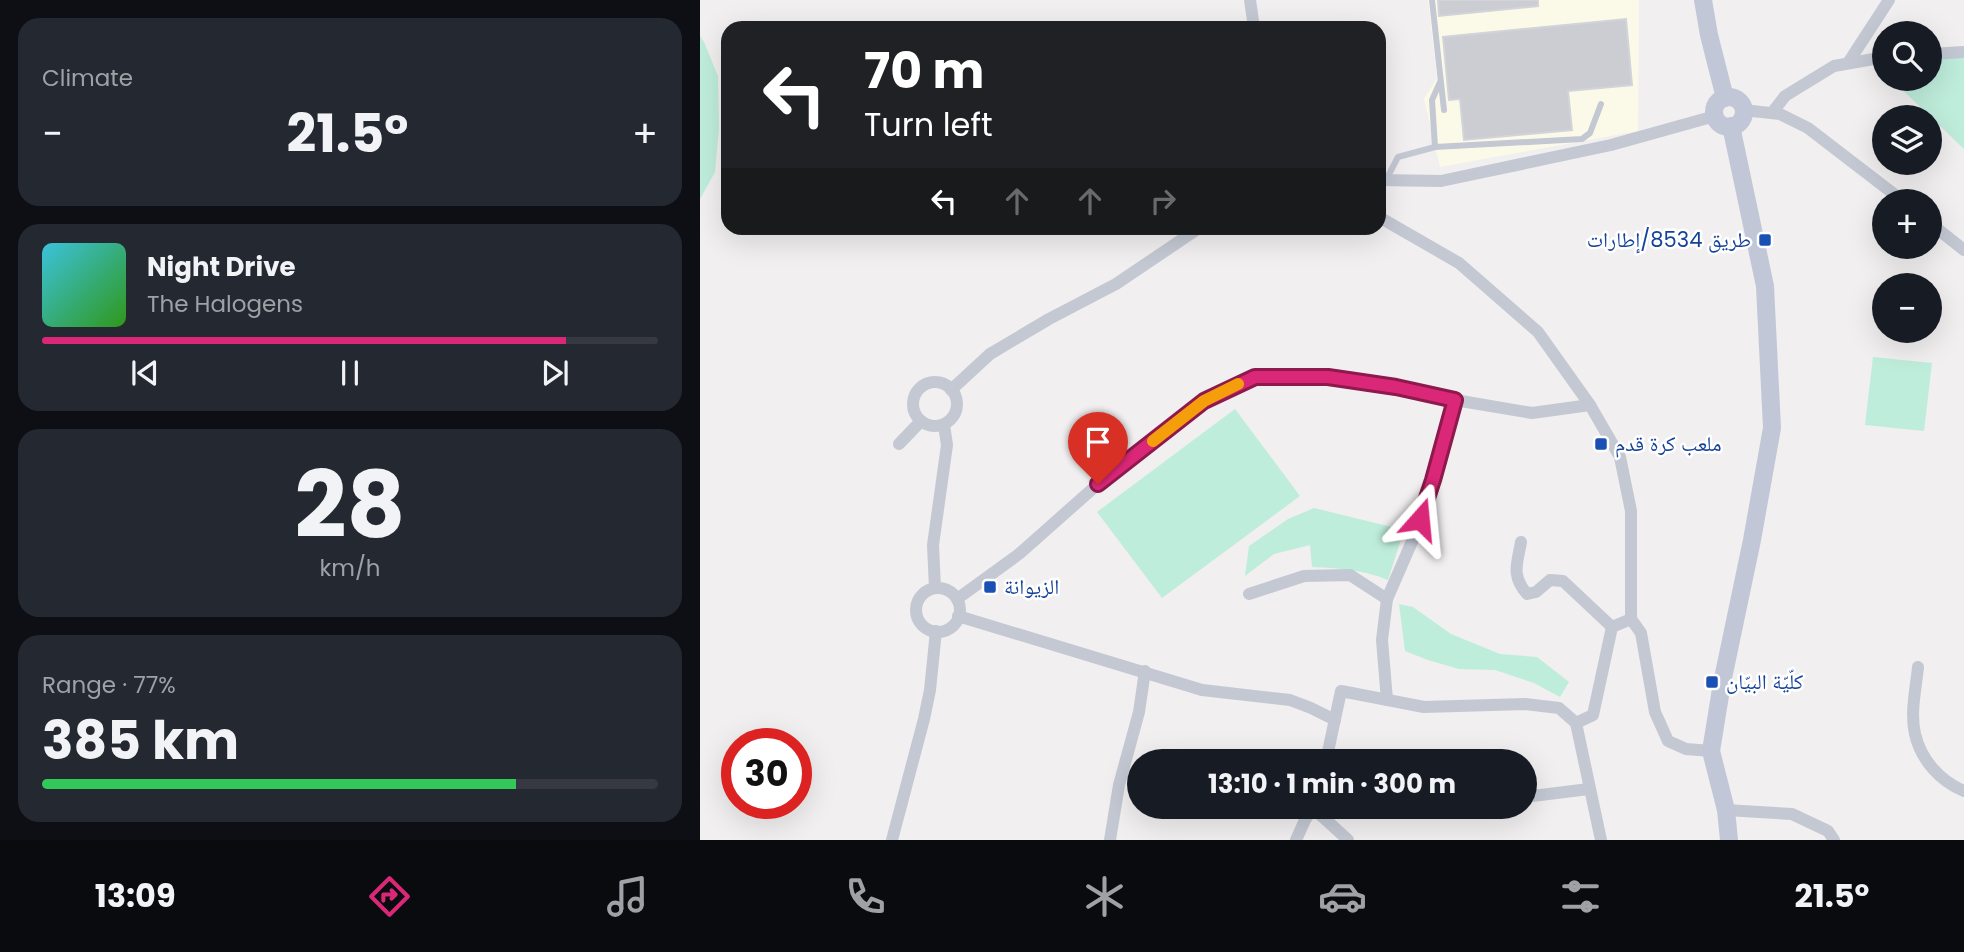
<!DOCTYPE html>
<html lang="en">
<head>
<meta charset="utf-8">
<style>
  :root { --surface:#171b24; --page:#242831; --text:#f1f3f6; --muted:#9ea1a6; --line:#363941; --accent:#db2777 }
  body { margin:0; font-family:Poppins,"Noto Naskh Arabic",sans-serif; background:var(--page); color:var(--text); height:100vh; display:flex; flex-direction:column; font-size:26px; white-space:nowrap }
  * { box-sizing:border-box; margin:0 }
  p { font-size:23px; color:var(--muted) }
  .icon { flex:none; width:38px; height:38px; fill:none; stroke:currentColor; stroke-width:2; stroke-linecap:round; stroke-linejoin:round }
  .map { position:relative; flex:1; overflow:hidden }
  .panel { display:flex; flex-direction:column; gap:18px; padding:18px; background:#0d0f14; width:700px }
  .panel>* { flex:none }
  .top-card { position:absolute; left:21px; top:21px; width:665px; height:214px; border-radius:21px; box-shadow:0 7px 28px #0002; background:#202124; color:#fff; overflow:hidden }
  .buttons { position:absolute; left:1172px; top:21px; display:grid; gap:14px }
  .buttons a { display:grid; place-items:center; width:70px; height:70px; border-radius:50%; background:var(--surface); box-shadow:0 7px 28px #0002; font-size:35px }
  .speed { position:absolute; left:21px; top:728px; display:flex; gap:14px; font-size:35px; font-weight:700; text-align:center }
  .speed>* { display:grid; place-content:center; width:91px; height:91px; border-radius:50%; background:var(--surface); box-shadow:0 7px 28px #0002; line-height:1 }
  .speed .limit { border:10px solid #d22; background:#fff; color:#111 }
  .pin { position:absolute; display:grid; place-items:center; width:60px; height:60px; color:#fff; margin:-72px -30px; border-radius:50% 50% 50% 0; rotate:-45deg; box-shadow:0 0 7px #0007 }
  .pin .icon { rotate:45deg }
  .me { position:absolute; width:77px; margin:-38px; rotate:18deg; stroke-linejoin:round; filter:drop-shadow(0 0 5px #0008) }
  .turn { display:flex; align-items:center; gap:24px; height:147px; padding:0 28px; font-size:32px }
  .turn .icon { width:91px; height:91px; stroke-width:2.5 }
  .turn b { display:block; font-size:49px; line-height:60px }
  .lanes { display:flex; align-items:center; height:66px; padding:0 28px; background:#0003; justify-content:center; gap:35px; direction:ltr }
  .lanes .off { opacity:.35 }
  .big { font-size:52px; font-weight:700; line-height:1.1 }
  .panel .card { flex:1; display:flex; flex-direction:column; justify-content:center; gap:10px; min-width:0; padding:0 24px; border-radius:21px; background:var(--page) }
  .panel .dial { align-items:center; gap:0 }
  .dial b { font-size:91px; line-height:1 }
  .song { display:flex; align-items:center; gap:21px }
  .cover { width:84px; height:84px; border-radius:10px; background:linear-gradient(135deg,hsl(190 70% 55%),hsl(110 70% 35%)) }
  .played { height:7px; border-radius:4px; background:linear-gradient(90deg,var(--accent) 85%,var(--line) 85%) }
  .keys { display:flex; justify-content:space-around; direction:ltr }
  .heat { display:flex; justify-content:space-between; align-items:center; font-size:38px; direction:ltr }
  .charge { height:10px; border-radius:5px; background:linear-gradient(90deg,#34c759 77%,var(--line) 0) }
  .trip { position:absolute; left:427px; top:749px; width:410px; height:70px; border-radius:35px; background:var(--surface); box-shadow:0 7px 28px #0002; font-weight:700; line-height:70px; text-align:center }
  .dock { display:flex; height:112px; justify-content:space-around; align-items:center; background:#090b0e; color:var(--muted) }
  .dock .icon { width:49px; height:49px }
  .dock .selected { color:var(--accent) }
  .dock b { font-size:32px; color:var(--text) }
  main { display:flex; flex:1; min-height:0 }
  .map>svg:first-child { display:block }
  .commercial { fill:#fbfae9 }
  .green { fill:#bfeddb }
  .building { fill:#cccdd3; stroke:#d3d3da; stroke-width:2 }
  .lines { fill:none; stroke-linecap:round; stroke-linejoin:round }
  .service { stroke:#c3c8d3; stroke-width:6 }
  .minor { stroke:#c3c8d3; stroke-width:12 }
  .secondary { stroke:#c2c7d7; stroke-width:18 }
  .route-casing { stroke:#8e194d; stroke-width:18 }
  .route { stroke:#db2777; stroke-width:12 }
  .slow { stroke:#f59e0b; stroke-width:12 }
  .transit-dot { fill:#1a4fb4; stroke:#fff; stroke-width:2.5 }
  .labels { text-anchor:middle; stroke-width:5; stroke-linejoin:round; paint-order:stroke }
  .transit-label { font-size:21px; fill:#164399; stroke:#fff; text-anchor:start }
</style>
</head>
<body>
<main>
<section class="panel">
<div class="card"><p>Climate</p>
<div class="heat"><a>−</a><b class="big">21.5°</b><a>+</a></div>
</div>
<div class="card">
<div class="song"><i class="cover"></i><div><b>Night Drive</b><p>The Halogens</p></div></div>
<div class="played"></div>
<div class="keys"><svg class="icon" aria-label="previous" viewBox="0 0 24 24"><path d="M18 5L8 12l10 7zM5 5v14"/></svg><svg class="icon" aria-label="pause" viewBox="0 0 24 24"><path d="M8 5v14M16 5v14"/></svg><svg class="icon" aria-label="next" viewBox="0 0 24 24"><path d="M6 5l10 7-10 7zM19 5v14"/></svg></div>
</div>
<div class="card dial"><b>28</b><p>km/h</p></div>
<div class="card"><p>Range · 77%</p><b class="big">385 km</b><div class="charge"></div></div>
</section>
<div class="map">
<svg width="1264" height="840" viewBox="0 0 1264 840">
  <rect width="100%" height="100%" fill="#f1efef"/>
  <polygon class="commercial" points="728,0 939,0 938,131 740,167 724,99 737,78"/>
  <g class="green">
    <polygon points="0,36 4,42 18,76 19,128 15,172 0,199"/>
    <polygon points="1264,49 1264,149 1191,79 1230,79 1230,52"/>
    <polygon points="1173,357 1232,363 1224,431 1165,425"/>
    <polygon points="535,409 600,496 462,598 397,512"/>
    <path d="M 614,508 L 704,530 L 688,580 C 664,570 639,568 612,567 L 610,545 L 574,554 L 545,576 L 549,546 L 588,519 Z"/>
    <polygon points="699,604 713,607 751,634 800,654 837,657 869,682 860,697 834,683 795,670 759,669 728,660 705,651"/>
  </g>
  <g class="building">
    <polygon points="738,0 838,0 838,6 739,16"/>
    <polygon points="926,19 932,85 868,91 872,130 764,140 760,99 749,100 743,37"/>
  </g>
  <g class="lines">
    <g class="service">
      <polyline points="732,0 744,110"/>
      <polyline points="735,147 732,100 740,82"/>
      <polyline points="686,180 698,157 735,147 882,139 890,133 901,104"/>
    </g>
    <g class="minor">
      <polyline points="550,0 554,28"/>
      <polyline points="1230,54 1264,52"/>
      <polyline points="1148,63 1189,0"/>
      <polyline points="1043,110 1080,114 1108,128 1203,201"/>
      <polyline points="1072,113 1085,96 1134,66 1185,57"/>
      <polyline points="679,180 741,181 911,145 1015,116"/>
      <polyline points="679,217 759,263 838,332 890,405 920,457 931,511 931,619"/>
      <polyline points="1230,223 1264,250"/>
      <circle cx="235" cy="404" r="22"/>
      <polyline points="251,390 290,354 349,319 416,284 499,228"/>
      <polyline points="199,444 221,421"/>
      <path d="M 821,542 C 817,565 811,575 827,594 L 836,592 L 850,580 L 863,581 L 912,627"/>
      <polyline points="235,588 233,545 247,445 244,425"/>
      <circle cx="238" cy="610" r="22"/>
      <polyline points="549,594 604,576 650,575 687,599"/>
      <polyline points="257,599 319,554 398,484 504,401 555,377 628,377 696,387 755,400 832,413 890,405"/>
      <polyline points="258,616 502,690 590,700 611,708 635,720"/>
      <path d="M 1218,667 C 1216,688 1210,713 1215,734 C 1221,760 1240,781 1264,791"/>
      <polyline points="687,700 682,640 687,599 714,537 733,480 755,400"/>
      <polyline points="876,723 901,840"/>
      <polyline points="626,761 641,691 724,707 825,704 859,708 876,723 893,715 912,627 931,619 941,633 955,712 968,741 986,749 1011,751"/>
      <polyline points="824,797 889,789"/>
      <polyline points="613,808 648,840"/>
      <polyline points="1026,810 1092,814 1128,831 1134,840"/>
      <polyline points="192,840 224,719 230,690 236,631"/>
      <polyline points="410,840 419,785 439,712 445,671"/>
      <polyline points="596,840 605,820 613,807"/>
    </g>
    <g class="secondary">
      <polyline points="1003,0 1009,35 1025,98"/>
      <circle cx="1029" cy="112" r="15"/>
      <polyline points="1029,840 1026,810 1011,751 1022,683 1052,540 1072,428 1065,286 1031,126"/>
    </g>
  </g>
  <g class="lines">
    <g class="route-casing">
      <polyline id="route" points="398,484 504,401 555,377 628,377 696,387 755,400 733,480 720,519"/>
    </g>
    <use href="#route" class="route"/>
    <polyline class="slow" points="453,441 504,401 538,384"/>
  </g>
  <g class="transit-dot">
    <rect x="1058" y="233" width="14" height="14" rx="3.5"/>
    <rect x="894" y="437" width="14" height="14" rx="3.5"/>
    <rect x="283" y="580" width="14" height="14" rx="3.5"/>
    <rect x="1005" y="675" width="14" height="14" rx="3.5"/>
  </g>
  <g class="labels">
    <g class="transit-label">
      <text x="1051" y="247" text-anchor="end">طريق 8534/إطارات</text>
      <text x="915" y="451">ملعب كرة قدم</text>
      <text x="304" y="594">الزيوانة</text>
      <text x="1026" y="689">كلّيّة البيّان</text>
    </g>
  </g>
</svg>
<div class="buttons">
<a><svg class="icon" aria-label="search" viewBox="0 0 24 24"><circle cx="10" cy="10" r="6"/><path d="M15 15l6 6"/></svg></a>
<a><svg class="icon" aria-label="layers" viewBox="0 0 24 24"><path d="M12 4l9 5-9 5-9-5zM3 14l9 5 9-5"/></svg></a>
<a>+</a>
<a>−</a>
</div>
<div class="speed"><div class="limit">30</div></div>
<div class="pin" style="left:398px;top:484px;background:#d93025"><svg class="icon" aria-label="arrive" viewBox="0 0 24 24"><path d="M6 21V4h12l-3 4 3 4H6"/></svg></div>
<svg class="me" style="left:720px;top:519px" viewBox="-20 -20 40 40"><path d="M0-17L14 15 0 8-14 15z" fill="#db2777" stroke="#fff" stroke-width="4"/></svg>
<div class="trip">13:10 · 1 min · 300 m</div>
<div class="top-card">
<div class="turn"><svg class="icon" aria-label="left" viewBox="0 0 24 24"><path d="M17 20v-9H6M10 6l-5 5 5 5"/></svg><div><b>70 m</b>Turn left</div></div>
<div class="lanes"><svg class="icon" aria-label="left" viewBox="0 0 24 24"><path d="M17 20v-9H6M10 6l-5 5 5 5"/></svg><svg class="icon off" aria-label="ahead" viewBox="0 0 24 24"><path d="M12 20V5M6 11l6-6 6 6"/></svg><svg class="icon off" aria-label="ahead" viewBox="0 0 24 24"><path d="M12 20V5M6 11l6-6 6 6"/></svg><svg class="icon off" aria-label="right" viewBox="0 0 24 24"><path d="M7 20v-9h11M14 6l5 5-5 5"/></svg></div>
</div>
</div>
</main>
<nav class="dock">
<b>13:09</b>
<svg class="icon selected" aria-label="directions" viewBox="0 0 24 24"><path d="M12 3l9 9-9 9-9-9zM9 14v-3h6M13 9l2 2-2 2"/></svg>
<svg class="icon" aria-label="music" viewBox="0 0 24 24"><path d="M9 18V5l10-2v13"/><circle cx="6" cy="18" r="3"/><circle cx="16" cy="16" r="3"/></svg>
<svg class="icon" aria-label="phone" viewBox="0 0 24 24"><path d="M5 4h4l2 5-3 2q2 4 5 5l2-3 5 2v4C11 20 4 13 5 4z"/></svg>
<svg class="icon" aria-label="climate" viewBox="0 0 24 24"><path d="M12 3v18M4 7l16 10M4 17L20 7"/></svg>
<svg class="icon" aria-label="car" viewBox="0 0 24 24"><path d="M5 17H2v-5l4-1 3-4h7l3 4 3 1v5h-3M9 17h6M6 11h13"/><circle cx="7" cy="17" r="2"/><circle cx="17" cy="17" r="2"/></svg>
<svg class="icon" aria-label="filters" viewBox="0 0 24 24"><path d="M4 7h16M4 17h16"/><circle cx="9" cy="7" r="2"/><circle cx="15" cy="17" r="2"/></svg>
<b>21.5°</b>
</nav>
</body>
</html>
